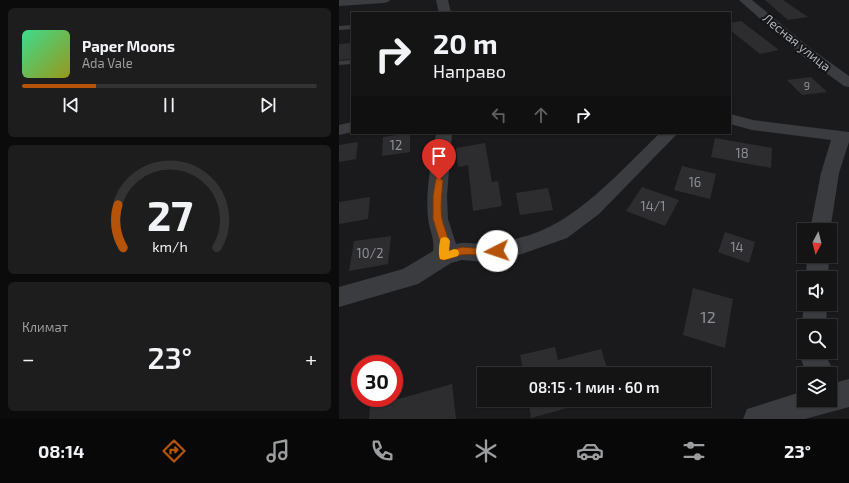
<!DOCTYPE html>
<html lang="ru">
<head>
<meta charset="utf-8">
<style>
  :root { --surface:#141415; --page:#1d1d1e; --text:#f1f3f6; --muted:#9d9ea0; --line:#333334; --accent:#b45309 }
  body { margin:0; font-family:"Exo 2",sans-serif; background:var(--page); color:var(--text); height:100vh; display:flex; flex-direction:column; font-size:15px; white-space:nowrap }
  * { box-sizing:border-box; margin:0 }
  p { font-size:13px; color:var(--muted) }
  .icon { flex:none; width:22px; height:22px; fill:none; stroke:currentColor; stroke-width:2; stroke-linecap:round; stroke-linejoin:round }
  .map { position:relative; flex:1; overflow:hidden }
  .details { display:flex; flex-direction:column; gap:8px; padding:8px; background:#0b0b0c; width:339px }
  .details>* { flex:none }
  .hud { position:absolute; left:12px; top:12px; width:380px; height:122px; border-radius:0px; box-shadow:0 1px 3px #0004,0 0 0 1px var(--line); background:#141415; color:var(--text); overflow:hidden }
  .needle { width:26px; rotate:187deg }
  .tools { position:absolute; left:458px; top:223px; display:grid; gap:8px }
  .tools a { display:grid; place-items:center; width:40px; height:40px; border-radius:0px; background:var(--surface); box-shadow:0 1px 3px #0004,0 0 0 1px var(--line); font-size:20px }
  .speed { position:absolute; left:12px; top:355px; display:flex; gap:8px; font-size:20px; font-weight:700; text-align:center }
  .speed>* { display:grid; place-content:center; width:52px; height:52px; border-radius:50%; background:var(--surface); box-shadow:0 1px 3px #0004,0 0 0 1px var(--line); line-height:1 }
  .speed .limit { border:6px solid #d22; background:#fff; color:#111 }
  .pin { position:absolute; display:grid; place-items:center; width:34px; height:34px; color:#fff; margin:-41px -17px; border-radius:50% 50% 50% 0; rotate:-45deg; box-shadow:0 0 4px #0007 }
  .pin .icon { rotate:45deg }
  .me { position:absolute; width:44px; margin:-22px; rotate:266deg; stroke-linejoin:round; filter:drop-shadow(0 0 3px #0008) }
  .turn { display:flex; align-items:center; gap:14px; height:84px; padding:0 16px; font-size:18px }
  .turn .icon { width:52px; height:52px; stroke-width:2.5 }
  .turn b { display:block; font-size:28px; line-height:34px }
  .lanes { display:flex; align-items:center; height:38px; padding:0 16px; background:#0003; justify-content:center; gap:20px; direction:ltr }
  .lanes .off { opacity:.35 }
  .big { font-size:30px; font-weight:600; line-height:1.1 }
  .details .widget { flex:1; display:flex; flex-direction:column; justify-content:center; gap:6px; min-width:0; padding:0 14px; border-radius:6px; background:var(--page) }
  .details .dial { align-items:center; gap:0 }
  .dial svg { height:104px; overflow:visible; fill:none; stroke:var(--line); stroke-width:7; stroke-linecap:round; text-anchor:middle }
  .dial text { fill:var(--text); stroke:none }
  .song { display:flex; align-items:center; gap:12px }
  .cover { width:48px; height:48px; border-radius:6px; background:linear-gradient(135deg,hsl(150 70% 55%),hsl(60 70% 35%)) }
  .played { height:4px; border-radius:2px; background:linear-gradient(90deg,var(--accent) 25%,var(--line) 25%) }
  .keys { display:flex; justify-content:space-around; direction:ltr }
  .heat { display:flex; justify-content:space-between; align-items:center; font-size:22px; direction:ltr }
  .trip { position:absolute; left:138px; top:367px; width:234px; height:40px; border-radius:0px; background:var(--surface); box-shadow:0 1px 3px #0004,0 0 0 1px var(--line); font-weight:600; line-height:40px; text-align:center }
  .menu { display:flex; height:64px; justify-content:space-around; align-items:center; background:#080808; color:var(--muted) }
  .menu .icon { width:28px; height:28px }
  .menu .selected { color:var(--accent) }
  .menu b { font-size:18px; color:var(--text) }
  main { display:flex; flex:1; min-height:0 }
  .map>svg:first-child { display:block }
  .building { fill:#2d2d30 }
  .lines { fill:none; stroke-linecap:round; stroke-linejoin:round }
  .service { fill:#3b3c40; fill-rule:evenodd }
  .minor { fill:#3b3c40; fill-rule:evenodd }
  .route { fill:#b45309; stroke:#753606 }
  .slow { fill:#f59e0b }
  .labels { text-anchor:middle; stroke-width:4; stroke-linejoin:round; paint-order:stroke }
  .far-number-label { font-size:11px; fill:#8d9097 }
  .far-street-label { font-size:13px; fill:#aeb2ba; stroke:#151517 }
  .number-label { font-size:13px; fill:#8d9097 }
  .near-number-label { font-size:16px; fill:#8d9097 }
</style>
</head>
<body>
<main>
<section class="details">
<div class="widget">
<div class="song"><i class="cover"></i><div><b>Paper Moons</b><p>Ada Vale</p></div></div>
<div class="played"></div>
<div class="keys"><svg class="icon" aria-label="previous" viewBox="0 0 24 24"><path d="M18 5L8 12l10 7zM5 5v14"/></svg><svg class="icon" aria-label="pause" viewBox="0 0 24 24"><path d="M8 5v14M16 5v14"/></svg><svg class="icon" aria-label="next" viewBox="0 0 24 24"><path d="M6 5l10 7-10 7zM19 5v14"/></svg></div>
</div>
<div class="widget dial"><svg viewBox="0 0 100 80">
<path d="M14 69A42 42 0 1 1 86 69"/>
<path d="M14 69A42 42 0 0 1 10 36" stroke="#b45309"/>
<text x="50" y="56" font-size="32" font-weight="700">27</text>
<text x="50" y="72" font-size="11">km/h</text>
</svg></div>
<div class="widget"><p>Климат</p>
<div class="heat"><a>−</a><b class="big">23°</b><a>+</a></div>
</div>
</section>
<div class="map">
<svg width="510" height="419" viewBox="0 0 510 419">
  <rect width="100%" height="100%" fill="#1a1a1c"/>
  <g class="building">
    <polygon points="426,0 444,0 469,17 449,20"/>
    <polygon points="402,21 440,50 421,54 391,30 391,23"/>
    <polygon points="13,43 13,59 0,60 0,44"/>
    <polygon points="472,77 488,92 463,95 448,80"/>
    <polygon points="71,133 71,152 43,156 44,137"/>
    <polygon points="376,138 433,148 432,168 372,157"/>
    <polygon points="19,142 17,159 0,162 0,145"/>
    <polygon points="146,143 153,182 159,181 163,206 134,211 129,165 119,167 117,148"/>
    <polygon points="343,166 377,174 371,199 335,190"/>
    <polygon points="303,187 340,200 326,226 287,211"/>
    <polygon points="209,188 214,210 181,215 177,193"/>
    <polygon points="31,197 29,219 0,224 0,202"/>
    <polygon points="386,232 416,242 410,263 379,252"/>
    <polygon points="52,236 49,264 10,271 15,241"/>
    <polygon points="354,288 394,299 386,348 344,335"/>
    <polygon points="216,347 219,360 262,349 270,374 185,374 181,355"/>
    <polygon points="113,384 117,419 30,419 31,407"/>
    <polygon points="189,400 242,400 243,404 192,418"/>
  </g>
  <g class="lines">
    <g class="service">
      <polygon points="13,25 13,29 0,30 0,26"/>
      <polygon points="13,60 13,64 0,65 0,61"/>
    </g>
    <g class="minor">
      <polygon points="0,0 51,0 49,2 45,3 0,6"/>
      <polygon points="97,0 109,0 112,13 100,13"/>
      <polygon points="400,0 413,0 471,48 510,76 510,87 505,86 461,54"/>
      <polygon points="391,114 414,120 510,132 510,142 500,173 491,231 471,230 482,173 492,140 413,130 391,124"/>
      <polygon points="13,122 13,132 0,135 0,125"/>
      <path d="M 97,133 L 113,133 L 108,196 L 109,219 L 117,244 C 127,241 137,245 147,244 C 158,243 170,241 180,238 C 235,226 281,171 321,133 L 339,133 L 260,214 L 228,238 L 183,254 L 146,262 L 123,260 L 112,263 L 79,284 L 0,307 L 0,287 L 64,269 L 94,251 C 96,238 90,230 89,218 C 86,190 93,161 97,133 Z"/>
      <polygon points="468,256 490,256 489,278 467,278"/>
      <polygon points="465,302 465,304 488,304 487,326 465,326 465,331 463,326"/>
      <path d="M 465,343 L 465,352 L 487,352 L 487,356 L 496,374 L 492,383 L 491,384 L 491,374 L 469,374 C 462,361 459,357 465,343 Z"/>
      <polygon points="510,379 510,407 466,419 404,419 408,409 465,391 465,400 491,400 491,384"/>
    </g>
  </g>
  <path class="route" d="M 97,178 L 100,178 L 104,180 C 103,193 101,207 103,219 C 106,231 111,239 110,251 L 123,247 L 146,249 L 158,247 L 162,248 L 163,251 L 162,254 C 146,259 137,253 123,255 C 116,255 109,262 101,259 L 100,256 L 101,242 L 94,219 L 94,196 Z"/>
  <path class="slow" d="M 106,237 L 109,238 L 111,241 L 110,251 L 115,249 L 119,250 L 120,253 L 119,256 L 105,260 L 101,259 C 99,254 100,243 102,238 Z"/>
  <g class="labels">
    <g class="far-number-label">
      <text x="468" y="90">9</text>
    </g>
    <g class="far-street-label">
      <text transform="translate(458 42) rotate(39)" y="5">Лесная улица</text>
    </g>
    <g class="number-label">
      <text x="57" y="150">12</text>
      <text x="403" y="158">18</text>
      <text x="356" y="187">16</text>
      <text x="314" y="211">14/1</text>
      <text x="398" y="252">14</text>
      <text x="31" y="258">10/2</text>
    </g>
    <g class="near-number-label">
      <text x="369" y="323">12</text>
    </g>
  </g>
</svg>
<div class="tools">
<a><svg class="needle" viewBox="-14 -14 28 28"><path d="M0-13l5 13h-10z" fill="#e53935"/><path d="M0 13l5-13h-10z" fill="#9d9ea0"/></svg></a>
<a><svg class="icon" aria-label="sound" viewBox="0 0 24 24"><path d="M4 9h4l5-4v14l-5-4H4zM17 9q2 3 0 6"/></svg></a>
<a><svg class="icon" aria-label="search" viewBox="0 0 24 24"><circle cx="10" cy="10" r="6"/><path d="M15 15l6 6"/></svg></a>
<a><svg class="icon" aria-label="layers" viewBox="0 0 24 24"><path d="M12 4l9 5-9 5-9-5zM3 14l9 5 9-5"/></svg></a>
</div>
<div class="speed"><div class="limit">30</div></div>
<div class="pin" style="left:100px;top:180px;background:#d93025"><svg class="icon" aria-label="arrive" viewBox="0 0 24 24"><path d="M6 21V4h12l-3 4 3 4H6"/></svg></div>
<svg class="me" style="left:158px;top:251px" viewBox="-20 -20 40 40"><circle r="19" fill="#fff"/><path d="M0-13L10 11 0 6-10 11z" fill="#b45309"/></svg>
<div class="trip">08:15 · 1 мин · 60 m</div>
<div class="hud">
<div class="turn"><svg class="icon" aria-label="right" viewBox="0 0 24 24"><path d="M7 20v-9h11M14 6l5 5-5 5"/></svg><div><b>20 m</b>Направо</div></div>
<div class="lanes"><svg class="icon off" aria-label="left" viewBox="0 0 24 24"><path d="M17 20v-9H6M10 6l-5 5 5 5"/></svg><svg class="icon off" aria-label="ahead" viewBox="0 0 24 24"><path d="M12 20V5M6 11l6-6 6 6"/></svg><svg class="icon" aria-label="right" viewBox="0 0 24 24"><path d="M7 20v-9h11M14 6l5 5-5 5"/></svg></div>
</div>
</div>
</main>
<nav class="menu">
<b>08:14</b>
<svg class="icon selected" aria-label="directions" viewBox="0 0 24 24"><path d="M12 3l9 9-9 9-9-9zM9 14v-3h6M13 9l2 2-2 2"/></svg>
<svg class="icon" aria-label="music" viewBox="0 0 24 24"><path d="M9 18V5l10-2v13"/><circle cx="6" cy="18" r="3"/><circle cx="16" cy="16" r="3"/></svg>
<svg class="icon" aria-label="phone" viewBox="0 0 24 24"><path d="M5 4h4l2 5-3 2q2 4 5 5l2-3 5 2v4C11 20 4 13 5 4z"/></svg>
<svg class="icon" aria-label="climate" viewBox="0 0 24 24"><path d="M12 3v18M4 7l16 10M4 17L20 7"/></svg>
<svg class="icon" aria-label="car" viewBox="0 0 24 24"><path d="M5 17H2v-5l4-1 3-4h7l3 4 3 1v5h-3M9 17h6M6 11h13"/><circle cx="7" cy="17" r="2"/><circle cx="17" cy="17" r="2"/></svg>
<svg class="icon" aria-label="filters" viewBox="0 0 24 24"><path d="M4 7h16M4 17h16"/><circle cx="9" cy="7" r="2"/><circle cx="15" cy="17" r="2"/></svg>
<b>23°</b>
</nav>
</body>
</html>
